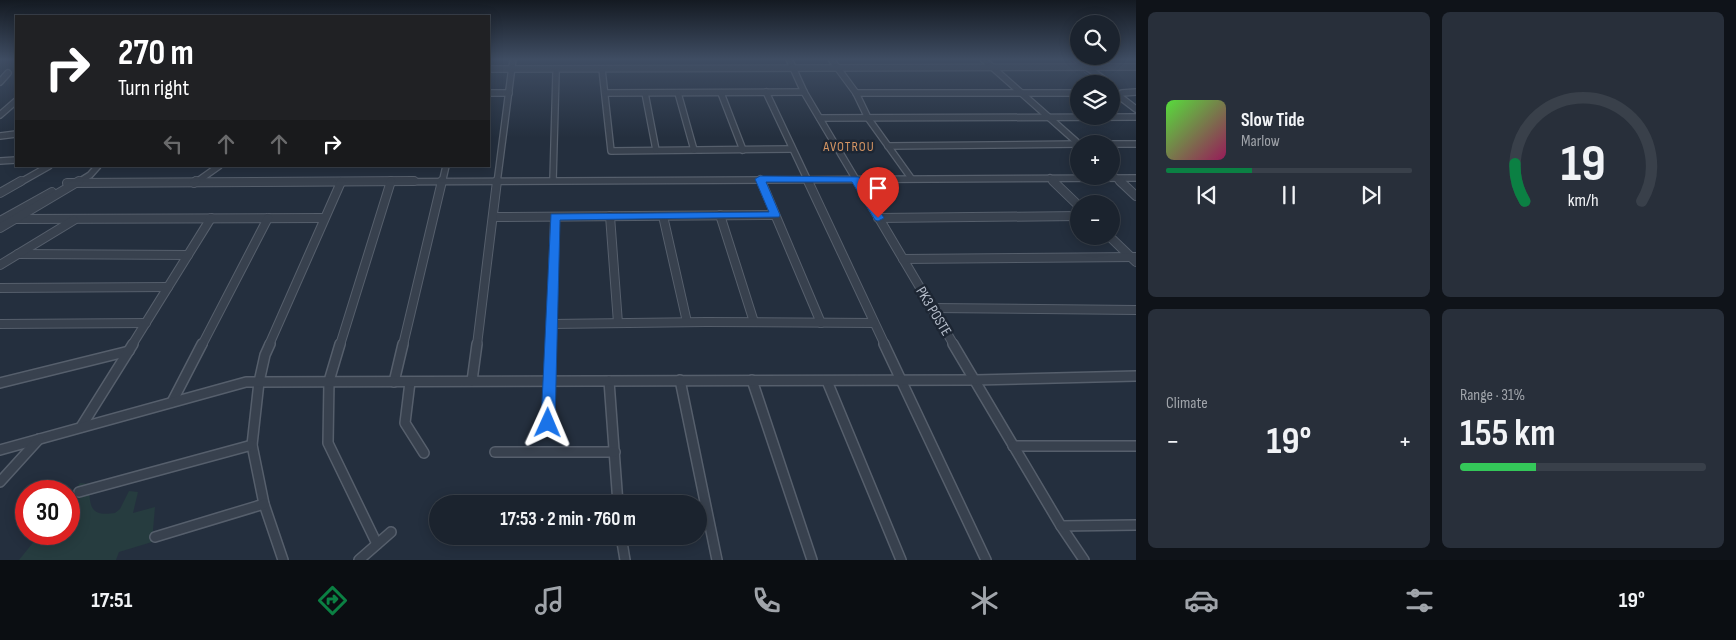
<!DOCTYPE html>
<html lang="en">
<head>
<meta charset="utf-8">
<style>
  :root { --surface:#1b232e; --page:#282f3a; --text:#f1f3f6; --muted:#a0a4aa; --line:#39404a; --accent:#0b8043 }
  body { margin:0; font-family:"Sofia Sans Condensed",sans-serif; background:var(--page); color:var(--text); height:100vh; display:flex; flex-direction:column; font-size:19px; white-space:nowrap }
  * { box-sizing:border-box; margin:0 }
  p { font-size:16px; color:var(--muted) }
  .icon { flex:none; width:28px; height:28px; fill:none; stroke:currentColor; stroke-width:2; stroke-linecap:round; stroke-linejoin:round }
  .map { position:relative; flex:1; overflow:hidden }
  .drawer { display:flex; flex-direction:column; gap:12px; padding:12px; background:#0f1319; width:600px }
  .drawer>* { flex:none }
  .banner { position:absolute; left:15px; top:15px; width:475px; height:152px; border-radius:0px; box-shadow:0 2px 12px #0003,0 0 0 1px var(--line); background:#202124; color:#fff; overflow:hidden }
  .tools { position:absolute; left:1070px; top:15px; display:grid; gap:10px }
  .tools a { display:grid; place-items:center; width:50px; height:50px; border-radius:50%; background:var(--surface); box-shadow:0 2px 12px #0003,0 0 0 1px var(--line); font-size:25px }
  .speed { position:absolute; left:15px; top:480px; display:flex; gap:10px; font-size:25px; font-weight:700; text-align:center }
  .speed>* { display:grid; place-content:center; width:65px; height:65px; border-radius:50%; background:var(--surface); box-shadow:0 2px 12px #0003,0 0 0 1px var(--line); line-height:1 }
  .speed .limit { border:8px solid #d22; background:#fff; color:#111 }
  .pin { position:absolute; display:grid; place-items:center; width:42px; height:42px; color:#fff; margin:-51px -21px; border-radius:50% 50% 50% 0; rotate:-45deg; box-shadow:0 0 5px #0007 }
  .pin .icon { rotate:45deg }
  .me { position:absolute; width:55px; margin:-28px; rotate:1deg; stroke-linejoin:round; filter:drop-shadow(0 0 4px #0008) }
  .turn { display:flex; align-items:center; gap:18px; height:105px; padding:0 20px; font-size:22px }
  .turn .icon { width:65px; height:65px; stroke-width:2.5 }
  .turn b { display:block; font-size:35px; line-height:42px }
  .lanes { display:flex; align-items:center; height:48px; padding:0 20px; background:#0003; justify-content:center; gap:25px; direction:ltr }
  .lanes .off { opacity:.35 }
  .big { font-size:38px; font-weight:700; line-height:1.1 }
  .drawer .widget { flex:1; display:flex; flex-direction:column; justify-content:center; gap:8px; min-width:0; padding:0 18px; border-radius:8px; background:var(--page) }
  .drawer .dial { align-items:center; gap:0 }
  .dial svg { height:130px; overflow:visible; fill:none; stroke:var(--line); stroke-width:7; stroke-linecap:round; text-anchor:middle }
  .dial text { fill:var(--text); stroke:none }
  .song { display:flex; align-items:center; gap:15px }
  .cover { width:60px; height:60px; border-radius:8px; background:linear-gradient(135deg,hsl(110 70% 55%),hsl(330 70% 35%)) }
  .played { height:5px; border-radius:2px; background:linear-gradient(90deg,var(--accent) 35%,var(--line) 35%) }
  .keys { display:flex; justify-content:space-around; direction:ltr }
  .heat { display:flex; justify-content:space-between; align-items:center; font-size:28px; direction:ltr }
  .charge { height:8px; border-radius:4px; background:linear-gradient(90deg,#34c759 31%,var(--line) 0) }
  .drawer .tiles { flex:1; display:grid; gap:12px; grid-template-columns:repeat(2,1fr) }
  .trip { position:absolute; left:429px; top:495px; width:278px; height:50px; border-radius:25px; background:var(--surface); box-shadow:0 2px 12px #0003,0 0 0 1px var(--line); font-weight:700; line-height:50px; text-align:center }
  .tab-bar { display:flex; height:80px; justify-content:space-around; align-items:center; background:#0b0e12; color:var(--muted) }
  .tab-bar .icon { width:35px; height:35px }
  .tab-bar .active { color:var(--accent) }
  .tab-bar b { font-size:22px; color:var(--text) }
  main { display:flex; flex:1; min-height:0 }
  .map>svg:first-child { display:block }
  .green { fill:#263c3f }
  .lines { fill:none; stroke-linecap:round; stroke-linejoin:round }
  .stream { stroke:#394c67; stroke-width:1 }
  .minor-far2-casing { stroke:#565f6c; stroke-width:8 }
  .minor-far1-casing { stroke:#565f6c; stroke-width:10 }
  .minor-casing { stroke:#565f6c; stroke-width:12 }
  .minor-far2 { stroke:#38414e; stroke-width:5.5 }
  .minor-far1 { stroke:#38414e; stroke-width:8 }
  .minor { stroke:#38414e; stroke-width:9 }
  .route { fill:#1a73e8; stroke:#114b97 }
  .labels { text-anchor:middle; stroke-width:5; stroke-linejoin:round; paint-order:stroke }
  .far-neighbourhood-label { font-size:14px; letter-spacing:1px; fill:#d59563; stroke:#1d2633 }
  .street-label { font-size:15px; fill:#b4bcc9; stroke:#1d2633 }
</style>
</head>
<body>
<main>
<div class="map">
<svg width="1136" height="560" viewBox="0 0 1136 560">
  <rect width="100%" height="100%" fill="#242f3e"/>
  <path class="green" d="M 80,483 L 89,484 C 90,506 89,517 115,513 L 120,509 L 129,491 L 138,492 L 133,513 L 155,507 L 152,542 L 119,552 L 116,560 L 19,560 L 40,534 L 69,534 L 69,497 Z"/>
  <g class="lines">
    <g class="stream">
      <polyline points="1066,59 1073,64"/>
      <polyline points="1084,72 1099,84"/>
    </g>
    <g class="minor-far2-casing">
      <g id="minor-far2">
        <polyline points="789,59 804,92 858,183"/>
        <polyline points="831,59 856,93 868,118 911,178"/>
        <polyline points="983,59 1079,144"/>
        <polyline points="1076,59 1110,84"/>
        <polyline points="489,69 1136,67"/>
        <polyline points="602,69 611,151 792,149"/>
        <polyline points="0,82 8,73"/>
        <polyline points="1111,90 1136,109"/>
        <polyline points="766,92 809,183"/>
        <polyline points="489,93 509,93"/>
        <polyline points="605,93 804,92"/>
        <polyline points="645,93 656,150"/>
        <polyline points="678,93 694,150"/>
        <polyline points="721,93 743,150"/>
        <polyline points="856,93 1079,93"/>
        <polyline points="1122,93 1136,92"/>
        <polyline points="0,115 16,101"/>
        <polyline points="820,118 1136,117"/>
        <polyline points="0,136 16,134"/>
        <polyline points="1111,144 1136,144"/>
        <polyline points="888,146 1079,144"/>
        <polyline points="0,161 16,160"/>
        <polyline points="1115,177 1121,183"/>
        <polyline points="1050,178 1055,183"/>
        <polyline points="760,179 762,183"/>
        <polyline points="553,180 556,73"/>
        <polyline points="19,183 49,166"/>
        <polyline points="77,183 90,175 98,166"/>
        <polyline points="147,183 1136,178"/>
        <polyline points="195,183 219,166"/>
        <polyline points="442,183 446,166"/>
        <polyline points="497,183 513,59"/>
      </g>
    </g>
    <g class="minor-far1-casing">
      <g id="minor-far1">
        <polyline points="761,181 821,323"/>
        <polyline points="808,181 885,345"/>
        <polyline points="857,181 954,345"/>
        <polyline points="1053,181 1079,206"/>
        <polyline points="1120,181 1136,196"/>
        <polyline points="67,183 414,181"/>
        <polyline points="194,183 196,181"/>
        <polyline points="0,193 21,181"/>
        <polyline points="720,215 754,322"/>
        <polyline points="610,216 618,323"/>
        <polyline points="663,216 687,322"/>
        <polyline points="493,217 775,215"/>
        <polyline points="878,218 1079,216"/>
        <polyline points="16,219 324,218"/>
        <polyline points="0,221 52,192"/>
        <polyline points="0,228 79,181"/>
        <polyline points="1109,236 1136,262"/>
        <polyline points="18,254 188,255"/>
        <polyline points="903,259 1136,257"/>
        <polyline points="0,265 74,220"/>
        <polyline points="0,288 168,287"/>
        <polyline points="932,308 1136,310"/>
        <polyline points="0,324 146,323"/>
        <polyline points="551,324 706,322 874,323"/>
        <polyline points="132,345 211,218"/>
        <polyline points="202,345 268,218"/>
        <polyline points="269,345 341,182"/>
        <polyline points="340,345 391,181"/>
        <polyline points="403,345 442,181"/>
        <polyline points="477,345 497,181"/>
        <polyline points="551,345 555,217"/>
      </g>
    </g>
    <g class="minor-casing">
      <g id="minor">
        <polyline points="270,344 265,355 259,382 252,445 264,504 283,560"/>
        <polyline points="340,344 329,381 328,443 377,544"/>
        <polyline points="884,344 986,560"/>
        <polyline points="953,344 1061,526 1084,560"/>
        <polyline points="680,380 717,560"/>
        <polyline points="752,380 812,560"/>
        <polyline points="472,381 477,344"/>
        <polyline points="609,381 618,504"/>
        <polyline points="827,381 901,560"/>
        <polyline points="394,382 403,344"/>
        <polyline points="410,382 405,423 424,453"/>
        <polyline points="0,383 129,351"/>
        <polyline points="172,402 202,344"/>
        <polyline points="548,423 551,344"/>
        <polyline points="81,427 133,344"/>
        <polyline points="1013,446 1136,446"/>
        <polyline points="0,450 246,382 975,380 1136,376"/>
        <polyline points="495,452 615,452"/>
        <polyline points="0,482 39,439"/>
        <polyline points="79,492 252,445"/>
        <polyline points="1061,526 1136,525"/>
        <polyline points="621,536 625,560"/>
        <polyline points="155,537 264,504"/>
        <polyline points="359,560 391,532"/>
      </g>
    </g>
    <use href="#minor-far2" class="minor-far2"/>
    <use href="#minor-far1" class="minor-far1"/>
    <use href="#minor" class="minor"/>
  </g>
  <linearGradient id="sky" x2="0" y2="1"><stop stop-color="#141a22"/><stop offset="0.43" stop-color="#3f4d63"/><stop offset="1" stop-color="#3f4d63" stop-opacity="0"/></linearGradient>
  <rect width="1136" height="138" fill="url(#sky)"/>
  <polygon class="route" points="760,176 859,177 884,218 878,221 875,220 852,182 766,182 780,215 779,217 560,220 555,423 553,427 548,429 543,427 541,423 551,214 769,212 755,179"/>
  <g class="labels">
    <g class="far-neighbourhood-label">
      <text x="849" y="151">AVOTROU</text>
    </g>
    <g class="street-label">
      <text transform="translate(934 311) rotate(59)" y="5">PK3 POSTE</text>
    </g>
  </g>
</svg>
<div class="tools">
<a><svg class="icon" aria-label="search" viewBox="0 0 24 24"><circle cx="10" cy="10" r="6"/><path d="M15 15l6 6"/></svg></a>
<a><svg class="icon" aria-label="layers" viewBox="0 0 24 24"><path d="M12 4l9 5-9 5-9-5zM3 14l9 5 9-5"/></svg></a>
<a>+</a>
<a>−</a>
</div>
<div class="speed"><div class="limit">30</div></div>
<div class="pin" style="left:878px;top:218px;background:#d93025"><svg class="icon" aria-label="arrive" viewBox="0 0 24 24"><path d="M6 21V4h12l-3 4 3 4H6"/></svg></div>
<svg class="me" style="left:548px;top:423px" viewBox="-20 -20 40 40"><path d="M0-17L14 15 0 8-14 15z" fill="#1a73e8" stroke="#fff" stroke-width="4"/></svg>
<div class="trip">17:53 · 2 min · 760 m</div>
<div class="banner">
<div class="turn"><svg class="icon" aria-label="right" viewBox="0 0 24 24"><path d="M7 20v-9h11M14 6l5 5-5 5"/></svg><div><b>270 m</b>Turn right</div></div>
<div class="lanes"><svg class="icon off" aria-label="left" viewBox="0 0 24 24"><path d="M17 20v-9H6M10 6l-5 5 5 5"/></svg><svg class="icon off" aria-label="ahead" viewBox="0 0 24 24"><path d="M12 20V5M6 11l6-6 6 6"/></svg><svg class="icon off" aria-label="ahead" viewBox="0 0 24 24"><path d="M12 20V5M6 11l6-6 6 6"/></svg><svg class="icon" aria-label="right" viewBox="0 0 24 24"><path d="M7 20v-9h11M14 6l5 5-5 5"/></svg></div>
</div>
</div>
<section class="drawer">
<div class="tiles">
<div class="widget">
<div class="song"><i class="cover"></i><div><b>Slow Tide</b><p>Marlow</p></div></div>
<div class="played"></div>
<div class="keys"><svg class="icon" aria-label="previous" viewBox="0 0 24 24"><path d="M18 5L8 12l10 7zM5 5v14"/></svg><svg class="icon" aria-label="pause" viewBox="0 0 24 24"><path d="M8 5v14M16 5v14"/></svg><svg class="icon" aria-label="next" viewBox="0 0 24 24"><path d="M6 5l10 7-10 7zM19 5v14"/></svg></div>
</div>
<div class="widget dial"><svg viewBox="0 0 100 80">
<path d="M14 69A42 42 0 1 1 86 69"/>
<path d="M14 69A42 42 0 0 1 8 46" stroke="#0b8043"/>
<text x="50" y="56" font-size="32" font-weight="700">19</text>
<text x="50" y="72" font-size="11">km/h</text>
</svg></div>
<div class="widget"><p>Climate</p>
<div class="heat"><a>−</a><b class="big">19°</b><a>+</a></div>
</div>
<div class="widget"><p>Range · 31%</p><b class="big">155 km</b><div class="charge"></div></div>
</div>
</section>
</main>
<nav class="tab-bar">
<b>17:51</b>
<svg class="icon active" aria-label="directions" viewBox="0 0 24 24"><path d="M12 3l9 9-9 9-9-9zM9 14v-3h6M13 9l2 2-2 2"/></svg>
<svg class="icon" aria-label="music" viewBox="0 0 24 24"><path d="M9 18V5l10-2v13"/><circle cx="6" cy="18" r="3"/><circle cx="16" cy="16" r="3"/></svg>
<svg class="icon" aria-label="phone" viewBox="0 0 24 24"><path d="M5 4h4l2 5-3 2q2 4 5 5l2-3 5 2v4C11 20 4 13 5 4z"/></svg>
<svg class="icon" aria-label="climate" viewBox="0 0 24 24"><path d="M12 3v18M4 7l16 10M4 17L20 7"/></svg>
<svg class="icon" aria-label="car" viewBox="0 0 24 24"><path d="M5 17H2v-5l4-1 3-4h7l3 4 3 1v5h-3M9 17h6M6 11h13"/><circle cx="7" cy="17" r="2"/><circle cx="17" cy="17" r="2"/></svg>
<svg class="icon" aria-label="filters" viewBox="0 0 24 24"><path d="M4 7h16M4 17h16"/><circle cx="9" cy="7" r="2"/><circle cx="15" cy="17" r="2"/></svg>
<b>19°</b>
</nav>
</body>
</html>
